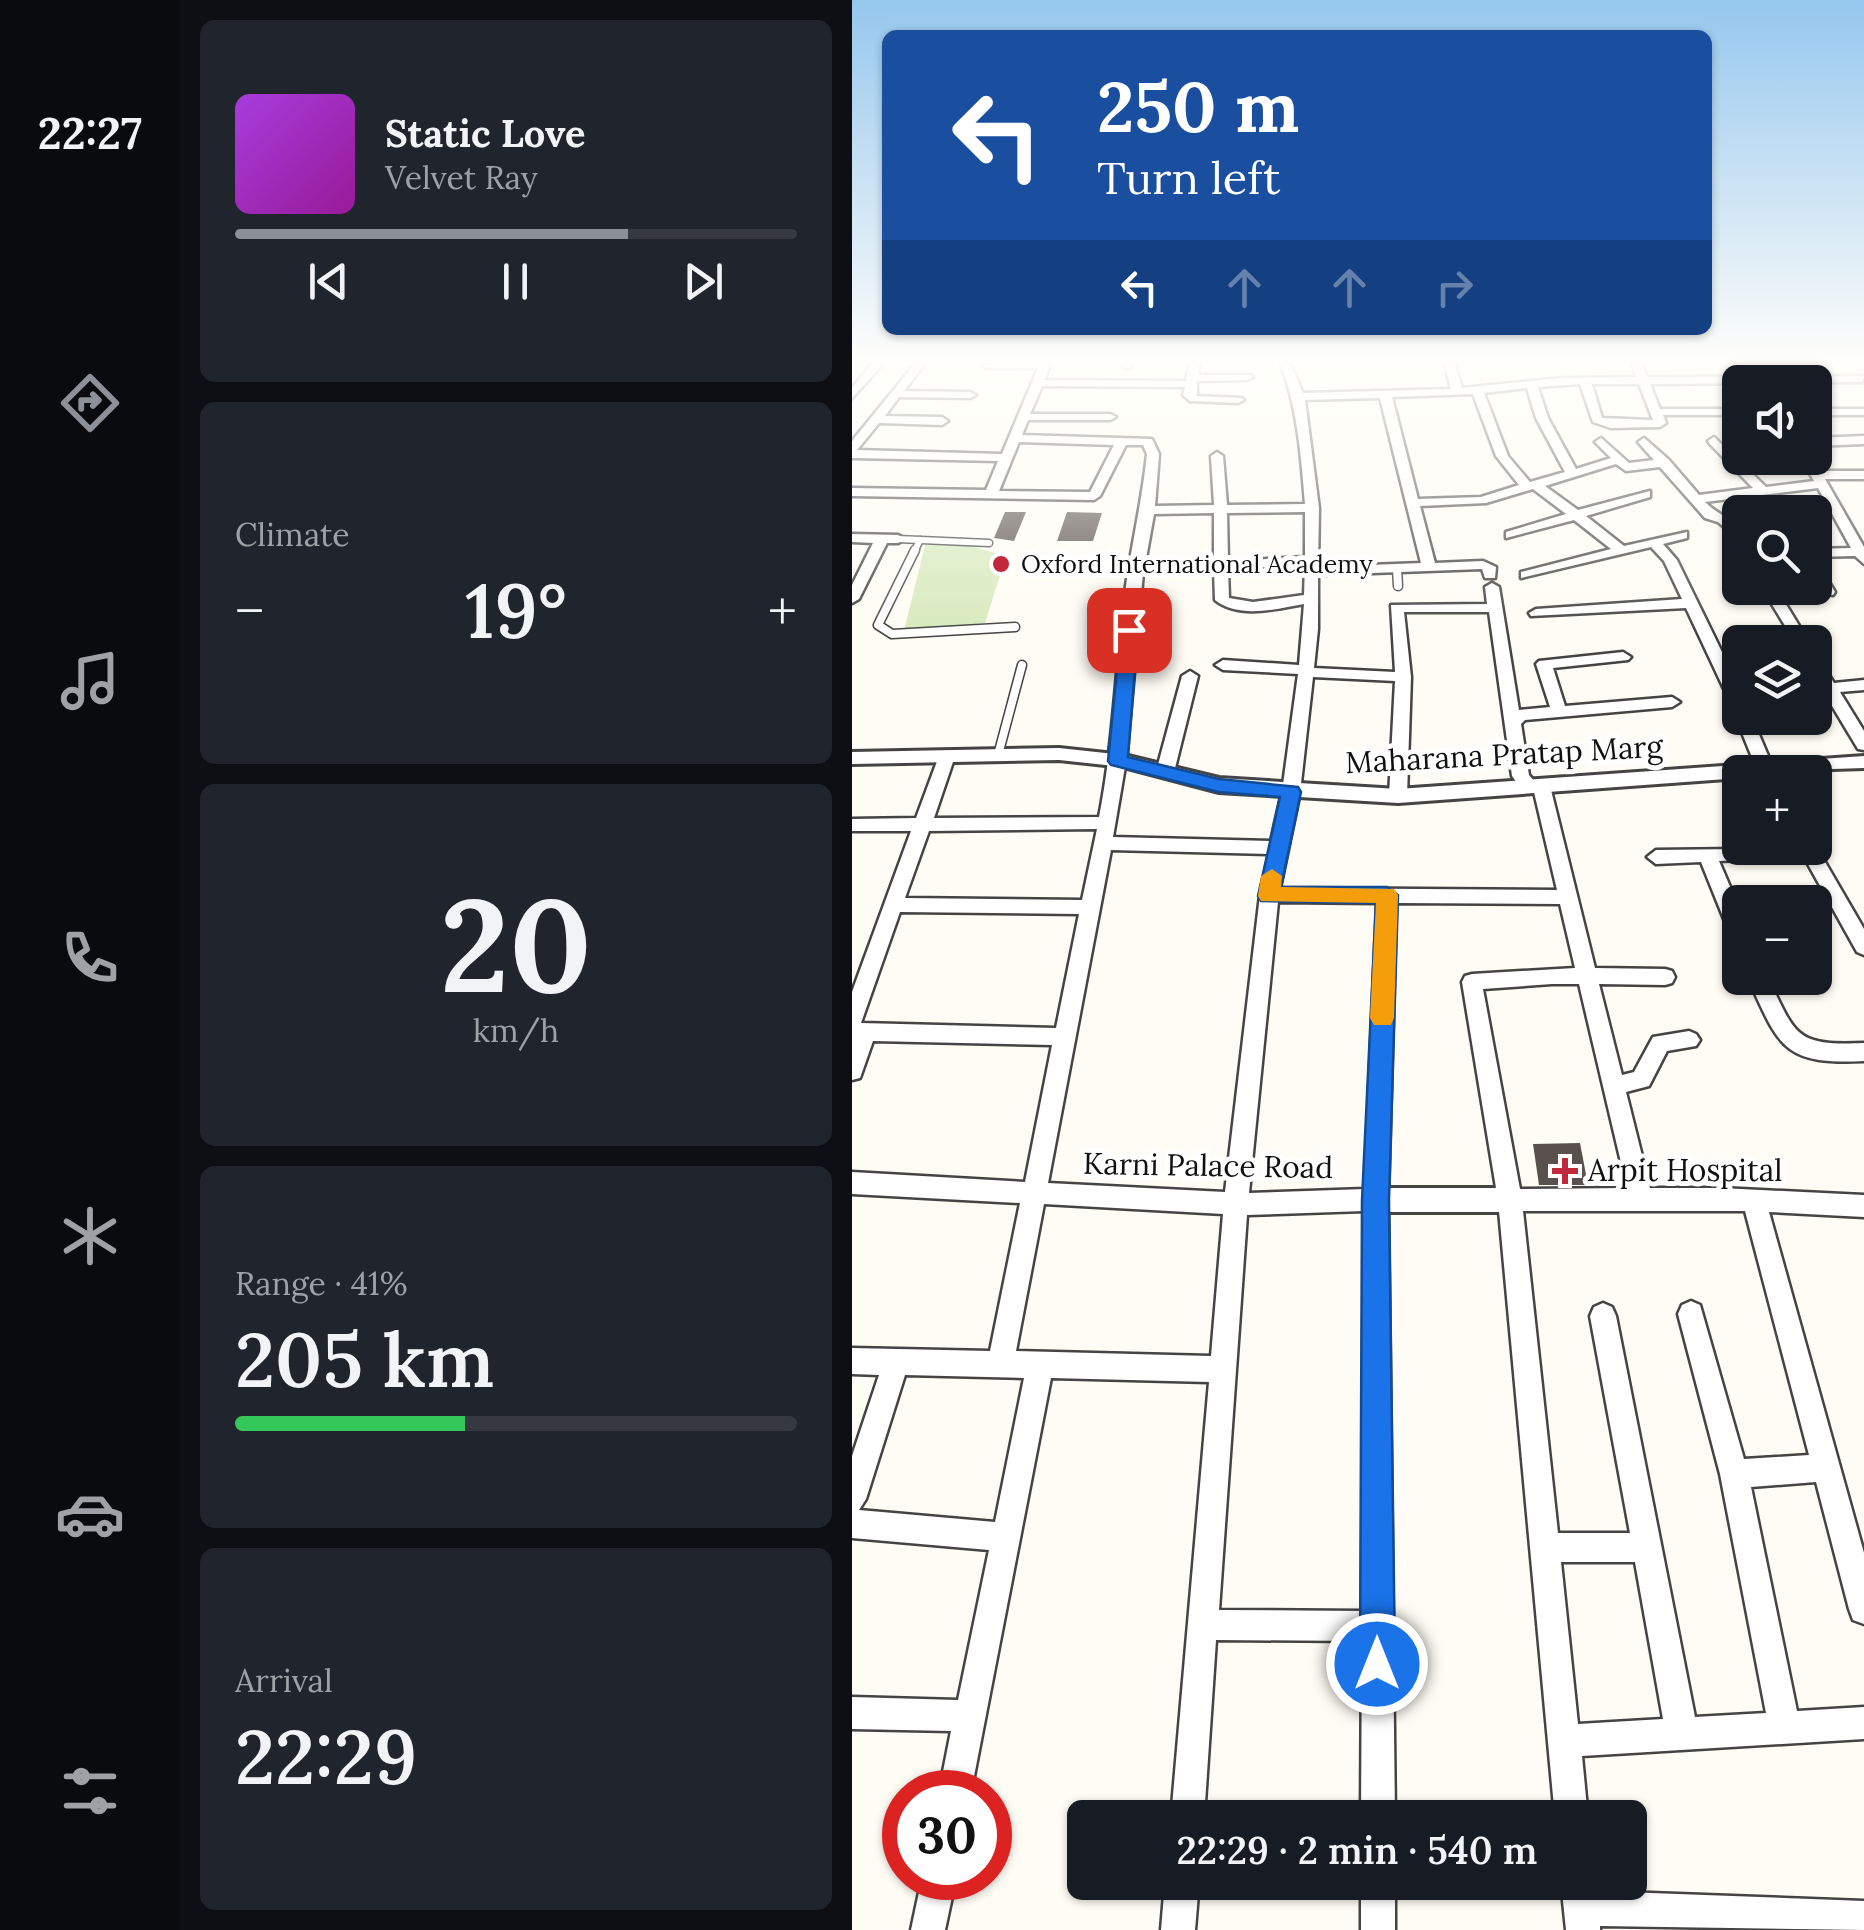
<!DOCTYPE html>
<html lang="en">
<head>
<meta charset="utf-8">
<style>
  :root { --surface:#171b24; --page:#20242c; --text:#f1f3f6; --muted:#9ea1a6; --line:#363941; --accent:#8c9099 }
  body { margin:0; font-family:Lora,serif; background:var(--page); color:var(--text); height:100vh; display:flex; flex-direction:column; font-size:38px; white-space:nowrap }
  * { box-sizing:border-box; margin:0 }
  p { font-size:32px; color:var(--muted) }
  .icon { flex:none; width:55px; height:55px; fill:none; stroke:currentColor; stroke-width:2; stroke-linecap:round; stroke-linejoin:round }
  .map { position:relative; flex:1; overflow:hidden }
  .panel { display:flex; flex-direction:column; gap:20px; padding:20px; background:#0d0f14; width:672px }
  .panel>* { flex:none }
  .banner { position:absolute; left:30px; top:30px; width:830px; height:305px; border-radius:15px; box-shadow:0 2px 8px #0004; background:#1a4fa0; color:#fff; overflow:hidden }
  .buttons { position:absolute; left:870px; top:365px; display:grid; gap:20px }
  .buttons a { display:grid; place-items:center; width:110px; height:110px; border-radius:15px; background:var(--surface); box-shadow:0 2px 8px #0004; font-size:50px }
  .speed { position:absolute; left:30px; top:1770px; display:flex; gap:20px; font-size:50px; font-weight:700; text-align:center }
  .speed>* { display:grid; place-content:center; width:130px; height:130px; border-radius:50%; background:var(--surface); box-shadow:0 2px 8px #0004; line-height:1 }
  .speed .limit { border:15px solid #d22; background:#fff; color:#111 }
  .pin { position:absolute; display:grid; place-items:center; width:85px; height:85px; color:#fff; margin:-42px; border-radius:20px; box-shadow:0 5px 15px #0006 }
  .me { position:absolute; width:110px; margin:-55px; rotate:0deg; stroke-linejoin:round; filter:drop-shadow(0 0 8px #0008) }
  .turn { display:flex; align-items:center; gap:35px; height:210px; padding:0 50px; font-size:45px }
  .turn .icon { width:130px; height:130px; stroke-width:2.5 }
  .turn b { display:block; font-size:70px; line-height:85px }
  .lanes { display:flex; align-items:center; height:95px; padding:0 50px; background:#0003; justify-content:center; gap:50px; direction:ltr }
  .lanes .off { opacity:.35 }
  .big { font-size:75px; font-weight:600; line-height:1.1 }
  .panel .widget { flex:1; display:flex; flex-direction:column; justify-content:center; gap:15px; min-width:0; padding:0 35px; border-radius:15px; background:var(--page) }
  .panel .dial { align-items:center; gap:0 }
  .dial b { font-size:130px; line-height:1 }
  .song { display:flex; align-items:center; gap:30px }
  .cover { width:120px; height:120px; border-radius:15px; background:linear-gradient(135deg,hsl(280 70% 55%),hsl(300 70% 35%)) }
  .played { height:10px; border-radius:5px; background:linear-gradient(90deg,var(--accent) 70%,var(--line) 70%) }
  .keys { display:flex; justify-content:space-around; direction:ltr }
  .heat { display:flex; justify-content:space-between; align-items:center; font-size:55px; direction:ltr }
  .charge { height:15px; border-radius:8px; background:linear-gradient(90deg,#34c759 41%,var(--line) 0) }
  .trip { position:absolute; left:215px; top:1800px; width:580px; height:100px; border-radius:15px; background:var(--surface); box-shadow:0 2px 8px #0004; font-weight:600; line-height:100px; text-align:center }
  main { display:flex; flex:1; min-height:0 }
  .tabs { display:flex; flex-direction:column; width:180px; justify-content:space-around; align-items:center; background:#090b0e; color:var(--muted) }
  .tabs .icon { width:70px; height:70px }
  .tabs .selected { color:var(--accent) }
  .tabs b { font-size:45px; color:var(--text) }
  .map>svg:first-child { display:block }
  .green { fill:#d7eabd }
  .building { fill:#59514d }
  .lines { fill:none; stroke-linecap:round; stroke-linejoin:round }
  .service-far1-casing { stroke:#444; stroke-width:9 }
  .service-casing { stroke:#444; stroke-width:11 }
  .minor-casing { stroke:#444; stroke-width:5 }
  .tertiary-casing { stroke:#444; stroke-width:6 }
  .service-far1 { stroke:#fff; stroke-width:6 }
  .service { stroke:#fff; stroke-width:8 }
  .minor { fill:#fff; fill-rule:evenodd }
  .tertiary { fill:#fff; fill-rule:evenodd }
  .route { fill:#1a73e8; stroke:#114b97; stroke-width:2.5 }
  .slow { fill:#f59e0b }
  .poi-dot { fill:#c0293a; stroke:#fff; stroke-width:4 }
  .labels { text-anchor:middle; stroke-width:10; stroke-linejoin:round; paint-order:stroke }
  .far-poi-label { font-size:25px; fill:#111; stroke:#fff; text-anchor:start }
  .street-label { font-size:30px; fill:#111; stroke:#fff }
  .poi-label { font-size:30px; fill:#111; stroke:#fff; text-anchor:start }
</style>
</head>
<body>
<main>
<nav class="tabs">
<b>22:27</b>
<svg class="icon selected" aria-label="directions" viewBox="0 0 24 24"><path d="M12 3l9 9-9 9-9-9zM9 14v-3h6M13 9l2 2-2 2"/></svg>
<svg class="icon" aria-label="music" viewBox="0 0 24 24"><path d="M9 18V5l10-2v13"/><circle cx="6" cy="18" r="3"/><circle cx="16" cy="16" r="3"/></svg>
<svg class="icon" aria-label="phone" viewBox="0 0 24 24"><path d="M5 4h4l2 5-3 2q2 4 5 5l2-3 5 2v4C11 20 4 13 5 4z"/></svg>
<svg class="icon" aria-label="climate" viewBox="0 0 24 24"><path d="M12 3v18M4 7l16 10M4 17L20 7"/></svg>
<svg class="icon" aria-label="car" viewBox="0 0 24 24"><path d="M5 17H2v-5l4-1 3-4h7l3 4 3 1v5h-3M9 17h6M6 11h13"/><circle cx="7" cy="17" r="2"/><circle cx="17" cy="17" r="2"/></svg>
<svg class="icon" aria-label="filters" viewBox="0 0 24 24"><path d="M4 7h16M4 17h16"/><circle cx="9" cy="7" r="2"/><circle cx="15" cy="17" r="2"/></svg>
</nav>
<section class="panel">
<div class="widget">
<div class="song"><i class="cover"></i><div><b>Static Love</b><p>Velvet Ray</p></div></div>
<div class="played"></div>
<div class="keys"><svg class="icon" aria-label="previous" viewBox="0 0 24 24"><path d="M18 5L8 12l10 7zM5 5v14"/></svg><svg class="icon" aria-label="pause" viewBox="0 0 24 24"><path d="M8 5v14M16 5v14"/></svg><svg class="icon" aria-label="next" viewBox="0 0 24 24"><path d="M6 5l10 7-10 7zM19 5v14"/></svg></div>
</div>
<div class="widget"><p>Climate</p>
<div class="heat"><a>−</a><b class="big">19°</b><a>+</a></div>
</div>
<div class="widget dial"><b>20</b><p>km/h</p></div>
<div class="widget"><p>Range · 41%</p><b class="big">205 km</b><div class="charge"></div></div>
<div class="widget"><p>Arrival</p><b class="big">22:29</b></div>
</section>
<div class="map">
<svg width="1012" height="1930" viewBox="0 0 1012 1930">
  <rect width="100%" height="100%" fill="#fffcf5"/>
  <polygon class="green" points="73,545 119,546 154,556 133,623 52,631"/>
  <g class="building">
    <polygon points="153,512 174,512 162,541 142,538"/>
    <polygon points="215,512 250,513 241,541 205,541"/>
    <polygon points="728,1143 736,1185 687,1185 681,1144"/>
  </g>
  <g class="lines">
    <g class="service-far1-casing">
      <g id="service-far1">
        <polyline points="46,539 137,543"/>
        <polyline points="62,552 68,540"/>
      </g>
    </g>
    <g class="service-casing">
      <g id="service">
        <polyline points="63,550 26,625 40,634 163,627"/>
        <polyline points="545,569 546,586"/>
        <polyline points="146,755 170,665"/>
      </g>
    </g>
    <g class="minor-casing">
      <g id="minor">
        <polygon points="19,365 30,365 0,398 0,388"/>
        <path d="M 62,365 L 72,365 L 52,391 L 118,392 L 124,395 L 118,398 L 47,397 L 33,416 L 90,417 L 96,421 L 90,425 L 27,423 L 5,450 L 150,454 L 186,368 L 135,368 L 130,365 L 198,365 L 192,380 L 334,381 L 337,365 L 347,365 L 346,375 L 399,375 L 401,377 L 395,380 L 345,381 L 345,396 L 390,398 L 392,400 L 386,403 L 338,401 L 331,395 L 333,387 L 190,386 L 178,414 L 258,414 L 264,417 L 258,420 L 176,420 L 170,435 L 300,439 L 307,454 L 303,506 L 362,505 L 359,456 L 365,452 L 371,456 L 375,505 L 453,504 C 449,455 446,411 429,365 L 439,365 L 451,393 L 599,389 L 593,365 L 603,365 L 610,388 L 709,378 L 784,377 L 780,365 L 790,365 L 795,377 L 1012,376 L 1010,382 L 798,384 L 808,409 L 888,409 L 888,415 L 811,415 L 814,423 L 808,427 L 759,428 L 741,422 L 728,384 L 686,387 L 696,418 L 724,469 L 759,458 L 743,442 L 749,438 L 777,463 L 802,460 L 786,442 L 792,438 L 817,460 L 847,495 L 901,488 L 858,444 L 856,441 L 862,437 L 914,487 L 962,481 L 949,458 L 961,458 L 969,471 L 1012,471 L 1012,479 L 973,479 L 1012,547 L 1012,564 L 1003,556 L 962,557 L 962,549 L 999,548 L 966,488 L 853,502 C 864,513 876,517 888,528 L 888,540 L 866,522 L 853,518 L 808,467 L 774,471 L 764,464 L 693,486 L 726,510 L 798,491 L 798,497 L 734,516 L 772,546 L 835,532 L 835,538 L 811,544 L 825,560 L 888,689 L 888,711 L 880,706 L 834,608 L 679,616 L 677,613 L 684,609 L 830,599 L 812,561 L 799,547 L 669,578 L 669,572 L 759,549 L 722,520 L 654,538 L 654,532 L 714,514 L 681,489 L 634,503 L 568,506 L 583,563 L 631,561 L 644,567 L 643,578 L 633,578 L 630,569 L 466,575 L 466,629 L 462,668 L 543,672 L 539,605 L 635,604 L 633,587 L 640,583 L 647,587 L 667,710 L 698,707 L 684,664 L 687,661 L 771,652 L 779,657 L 776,660 L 701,668 L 713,706 L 820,697 L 828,702 L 820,707 L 673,720 L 669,724 L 677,775 L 683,782 L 689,780 L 698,786 L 743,968 L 813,969 L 820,971 L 823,977 L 820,983 L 813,985 L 747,984 L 770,1075 L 782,1072 L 801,1037 L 837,1031 L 844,1034 L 848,1040 L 844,1046 L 815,1051 L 797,1086 L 774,1092 L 798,1188 L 869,1188 L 1012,1195 L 1012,1217 L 917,1212 L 1012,1553 L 1012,1624 L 1001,1620 L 997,1609 L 964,1482 L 899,1487 L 945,1711 L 1012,1707 L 1012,1739 L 730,1756 L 736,1818 L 703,1818 L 646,1200 L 610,982 L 613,976 L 620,974 L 723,968 L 708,904 L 544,903 L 536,1200 L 543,1818 L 509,1818 L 510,1641 L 364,1640 L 352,1818 L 319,1818 L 357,1382 L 199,1378 L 119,1792 L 87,1792 L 99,1731 L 0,1729 L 0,1697 L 106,1700 L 137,1550 L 0,1538 L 0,1456 L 27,1375 L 0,1374 L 0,1348 L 138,1351 L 168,1203 L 0,1194 L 0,1172 L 173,1182 L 200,1045 L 21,1041 L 8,1078 L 0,1080 L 0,992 L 59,831 L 0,831 L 0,819 L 64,818 L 87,756 L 95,750 L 103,756 L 82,818 L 247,817 C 261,745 264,673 272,600 C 278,551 290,503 295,454 L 291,445 L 274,445 L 248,496 L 242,500 L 0,496 L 0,488 L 134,490 L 146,461 L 0,458 L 0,441 ZM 740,384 L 787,384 L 801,420 L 750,418 ZM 675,388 L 684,418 L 713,472 L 678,482 L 656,456 L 632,393 ZM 621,394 L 644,456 L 667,485 L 629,497 L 566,499 L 540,397 ZM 528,398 L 569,563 L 466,567 L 467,508 L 453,400 ZM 167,442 L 262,445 L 238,492 L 147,491 ZM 453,512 L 453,557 L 376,561 L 375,513 ZM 362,513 L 362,561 L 293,564 L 302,514 ZM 453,565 L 452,595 L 401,602 L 377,598 L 376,569 ZM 362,570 L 363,600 C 387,619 424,609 452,604 L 447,665 L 371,660 L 363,665 L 371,670 L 446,674 L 430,792 L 419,841 L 261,837 L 274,761 L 291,573 ZM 552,612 L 637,612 L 660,776 L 671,791 L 682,792 L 705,890 L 428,888 L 448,792 L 461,677 L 543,681 L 537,796 L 546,802 L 555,796 L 559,677 ZM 245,829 L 230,900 L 53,898 L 77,831 ZM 259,850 L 417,854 L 408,895 L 373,1192 L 196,1183 ZM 426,902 L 525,903 L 513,1189 L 397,1193 ZM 48,912 L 227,914 L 204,1028 L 9,1023 ZM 700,984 L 727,984 L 775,1188 L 668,1189 L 631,989 ZM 192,1204 L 371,1214 L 359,1356 L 164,1351 ZM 512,1211 L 510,1611 L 367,1610 L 395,1215 ZM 671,1211 L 893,1211 L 957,1455 L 892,1459 L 848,1305 L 839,1301 L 830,1305 L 826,1314 L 868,1474 L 914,1713 L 843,1717 L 764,1316 L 760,1307 L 751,1303 L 742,1307 L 738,1316 L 778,1533 L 706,1533 ZM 53,1375 L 172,1378 L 143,1522 L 7,1510 L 14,1499 ZM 709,1562 L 783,1562 L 811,1719 L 726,1724 Z"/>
        <polygon points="281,365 275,369 270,366 270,365"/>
        <rect x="962" y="409" width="50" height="6"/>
        <polygon points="1012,436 1012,444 962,446 962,438"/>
        <polygon points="0,534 46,535 53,539 46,543 35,543 7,599 0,603 0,585 21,543 0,542"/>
        <polygon points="962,564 967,565 983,592 981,595 969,592 962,581"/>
        <polygon points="910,588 924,588 957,642 943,642"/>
        <polygon points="962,657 967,659 982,683 1012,680 1012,690 988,692 1012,731 1012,750 1006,749 962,676"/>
        <polygon points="338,671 346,676 322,772 313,778 304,772 330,676"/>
        <polygon points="888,714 888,718 900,718 923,772 906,772 884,718"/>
        <polygon points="962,843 1012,929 1012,955 1005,952 952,857 867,861 888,910 888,941 878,934 849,862 804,864 795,857 804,850 962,848"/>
        <path d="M 896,978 L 916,978 C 944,1036 943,1046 1012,1043 L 1012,1061 C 930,1065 927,1046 896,978 Z"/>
        <polygon points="70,1878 104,1878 93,1930 59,1930"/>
        <polygon points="313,1882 347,1882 343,1930 309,1930"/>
        <rect x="509" y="1882" width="34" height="48"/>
        <polygon points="709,1882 743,1882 744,1891 1012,1901 1012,1930 748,1926 748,1930 714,1930"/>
      </g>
    </g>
    <g class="tertiary-casing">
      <g id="tertiary">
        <polygon points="207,748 272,755 367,778 546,789 1012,756 1012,768 888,772 888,778 546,803 367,792 272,767 207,760 0,764 0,752"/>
        <polygon points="524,1188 658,1188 667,1191 671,1200 667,1209 658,1212 524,1212 515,1209 511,1200 515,1191"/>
      </g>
    </g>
    <use href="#service-far1" class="service-far1"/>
    <use href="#service" class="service"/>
    <use href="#minor" class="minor"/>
    <use href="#tertiary" class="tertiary"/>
  </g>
  <linearGradient id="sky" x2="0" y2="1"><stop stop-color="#95c7ee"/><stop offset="0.57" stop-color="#fffefa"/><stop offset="1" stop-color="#fffefa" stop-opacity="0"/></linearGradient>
  <rect width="1012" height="635" fill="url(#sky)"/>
  <polygon class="route" points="277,625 286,630 276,757 367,779 446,787 449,792 429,887 535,887 546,895 537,1200 543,1664 538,1677 525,1682 513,1677 508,1664 510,1200 524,903 409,901 406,896 428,797 367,792 259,765 256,761 269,630"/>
  <polygon class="slow" points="420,869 430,876 429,887 542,889 546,895 542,1018 539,1025 522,1025 518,1018 524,903 409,901 406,896 409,876"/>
  <g class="poi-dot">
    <circle cx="149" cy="564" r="10"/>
    <path d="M708 1156h10v10h10v10h-10v10h-10v-10h-10v-10h10z"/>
  </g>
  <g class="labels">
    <g class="far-poi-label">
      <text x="169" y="573">Oxford International Academy</text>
    </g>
    <g class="street-label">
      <text transform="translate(652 755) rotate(-3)" y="10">Maharana Pratap Marg</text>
      <text transform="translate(356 1166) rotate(1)" y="10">Karni Palace Road</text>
    </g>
    <g class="poi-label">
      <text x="736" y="1181">Arpit Hospital</text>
    </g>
  </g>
</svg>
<div class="buttons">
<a><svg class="icon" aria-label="sound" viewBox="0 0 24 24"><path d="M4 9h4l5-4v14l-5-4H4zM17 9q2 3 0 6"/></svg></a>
<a><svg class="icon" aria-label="search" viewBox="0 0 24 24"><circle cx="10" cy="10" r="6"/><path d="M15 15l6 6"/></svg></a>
<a><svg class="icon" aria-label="layers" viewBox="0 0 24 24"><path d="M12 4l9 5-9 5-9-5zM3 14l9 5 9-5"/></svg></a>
<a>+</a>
<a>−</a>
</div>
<div class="speed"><div class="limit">30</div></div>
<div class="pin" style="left:277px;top:630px;background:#d93025"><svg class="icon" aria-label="arrive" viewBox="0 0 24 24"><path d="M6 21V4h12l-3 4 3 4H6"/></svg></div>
<svg class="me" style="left:525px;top:1664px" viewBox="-20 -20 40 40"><circle r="17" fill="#1a73e8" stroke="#fff" stroke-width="3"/><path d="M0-11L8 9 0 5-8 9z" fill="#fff"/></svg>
<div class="trip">22:29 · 2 min · 540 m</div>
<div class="banner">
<div class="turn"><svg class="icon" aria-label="left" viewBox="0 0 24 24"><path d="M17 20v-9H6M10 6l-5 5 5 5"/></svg><div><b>250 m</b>Turn left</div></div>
<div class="lanes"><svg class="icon" aria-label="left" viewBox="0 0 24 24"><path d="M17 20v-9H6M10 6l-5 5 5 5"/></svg><svg class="icon off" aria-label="ahead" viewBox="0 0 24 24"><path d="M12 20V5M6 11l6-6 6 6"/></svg><svg class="icon off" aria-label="ahead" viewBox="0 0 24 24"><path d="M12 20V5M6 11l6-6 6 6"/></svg><svg class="icon off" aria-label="right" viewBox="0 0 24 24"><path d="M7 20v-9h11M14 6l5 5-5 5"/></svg></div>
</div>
</div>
</main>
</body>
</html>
